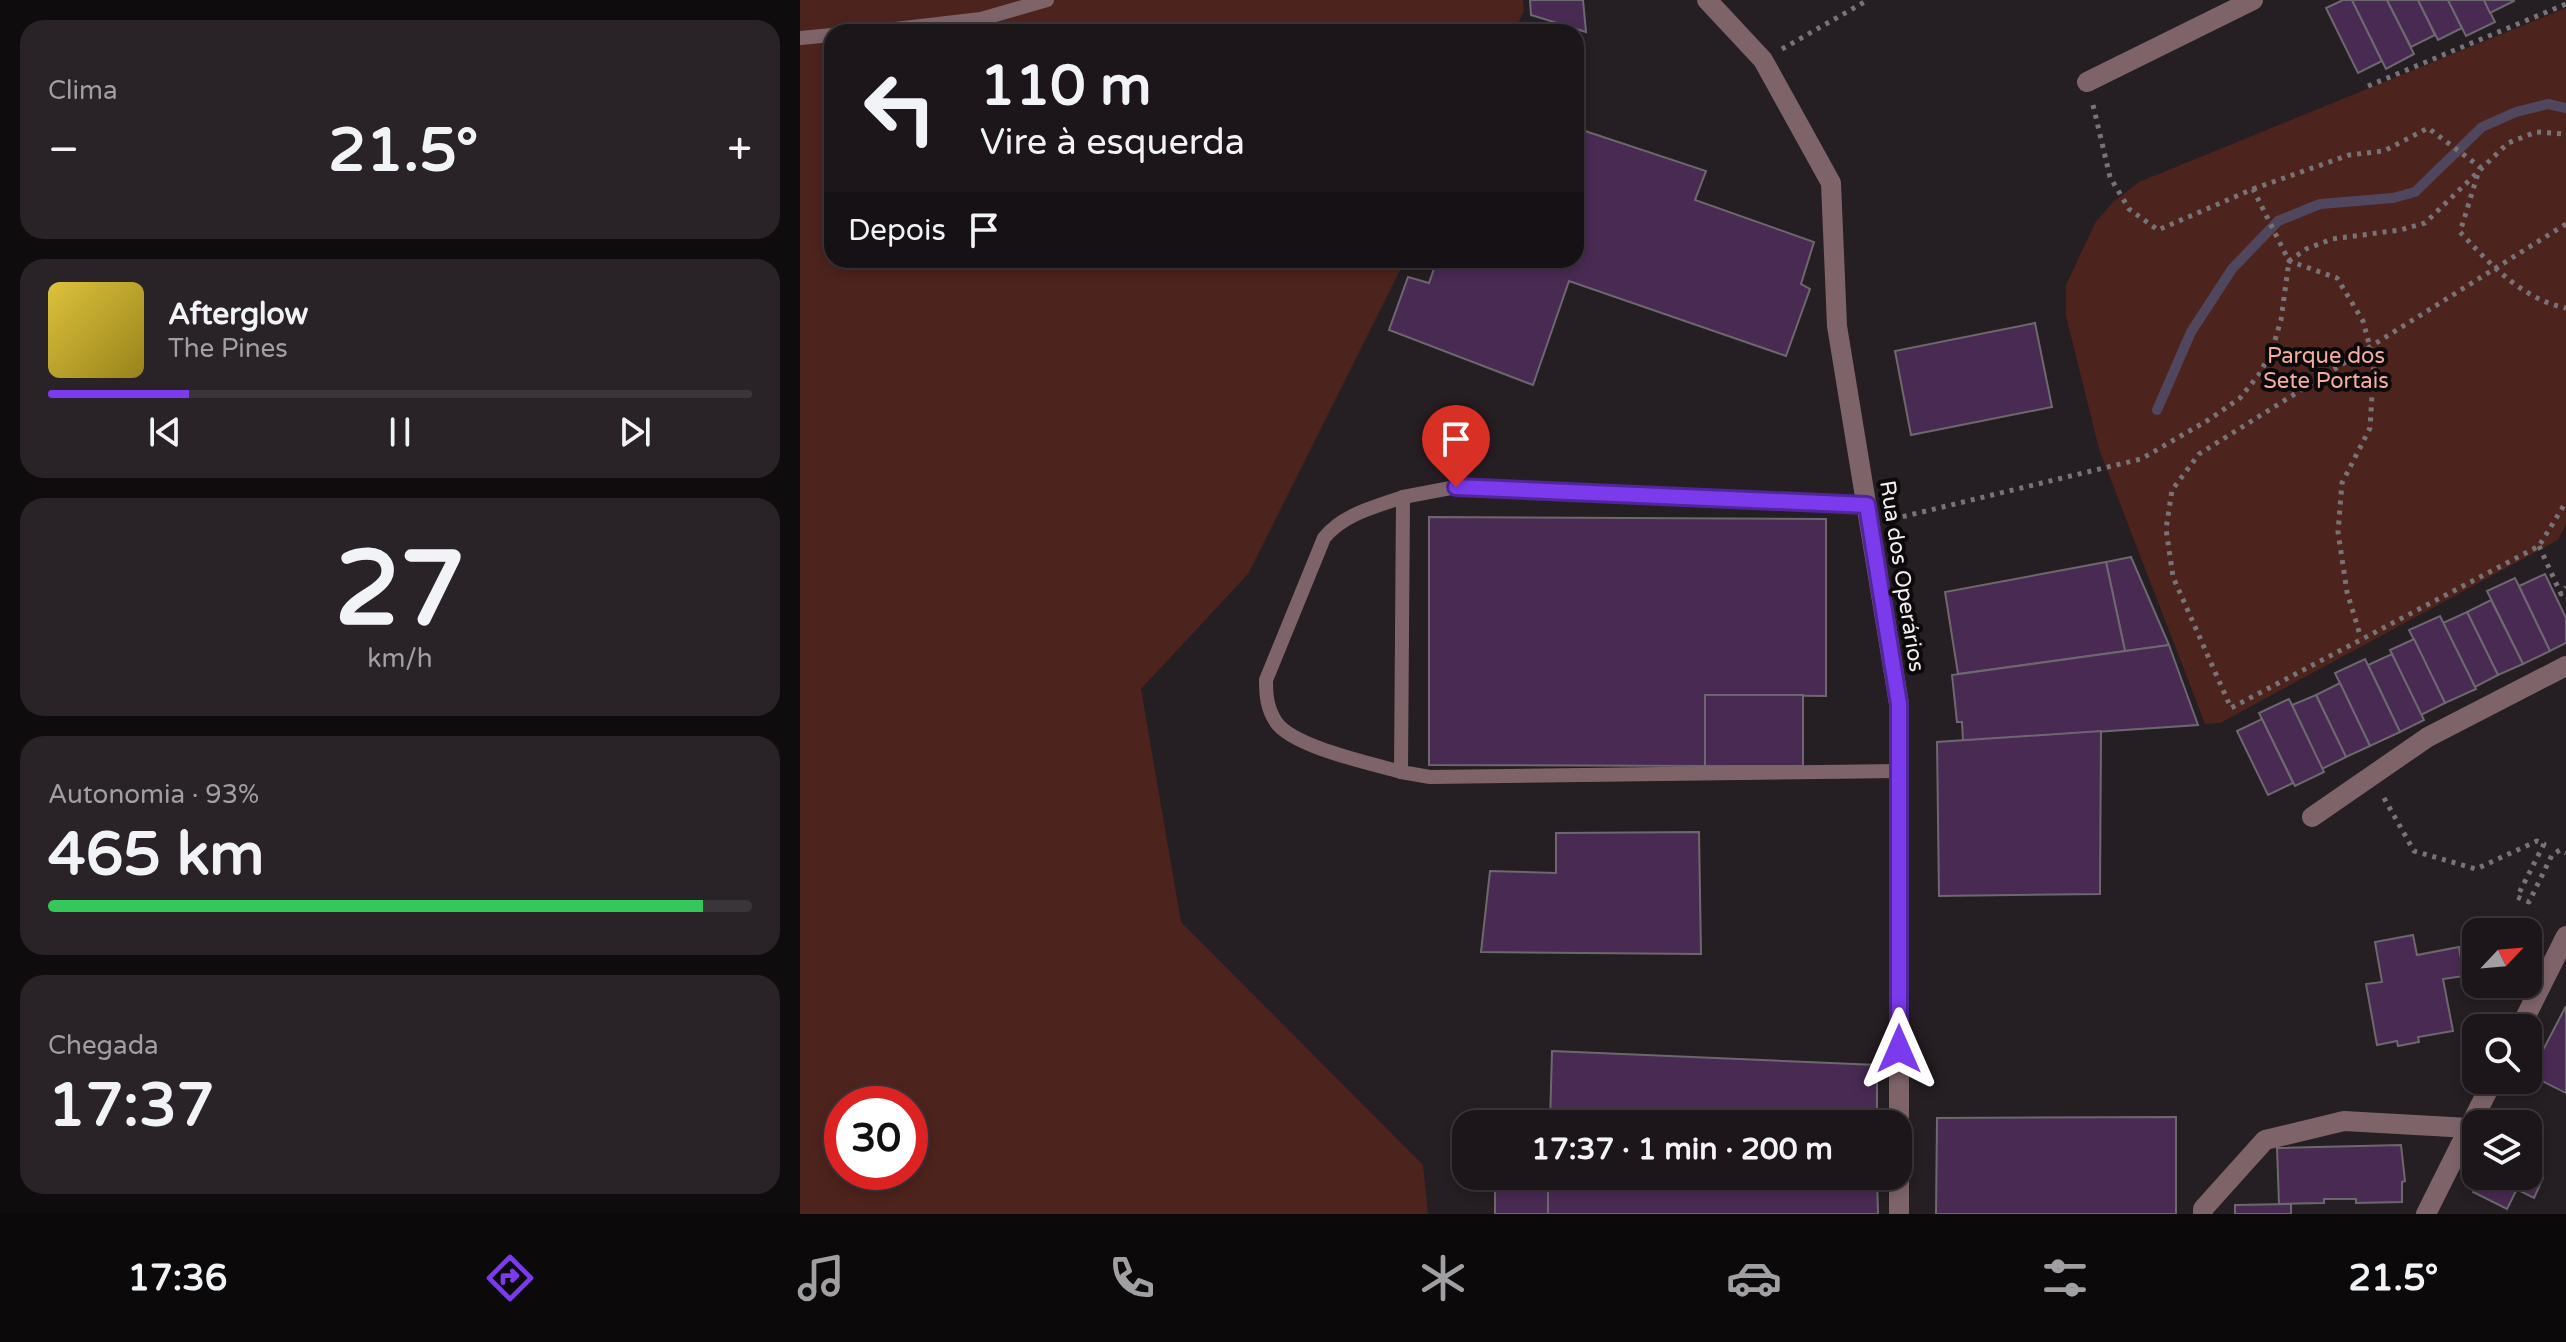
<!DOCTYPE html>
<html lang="pt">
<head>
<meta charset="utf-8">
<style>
  :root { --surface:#1c161a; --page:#292327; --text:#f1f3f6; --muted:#a09fa2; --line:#3a3539; --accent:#7c3aed }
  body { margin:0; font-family:"Varela Round",sans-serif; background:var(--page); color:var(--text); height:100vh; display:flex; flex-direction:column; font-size:30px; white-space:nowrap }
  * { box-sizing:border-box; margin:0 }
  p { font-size:26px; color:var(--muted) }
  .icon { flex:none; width:44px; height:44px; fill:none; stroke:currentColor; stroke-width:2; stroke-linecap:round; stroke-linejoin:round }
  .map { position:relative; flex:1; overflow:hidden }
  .panel { display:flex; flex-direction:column; gap:20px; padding:20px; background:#0f0c0e; width:800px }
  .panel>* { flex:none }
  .guide { position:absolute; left:24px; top:24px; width:760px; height:244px; border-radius:24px; box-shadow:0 4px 12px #0003,0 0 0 2px var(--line); background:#1c161a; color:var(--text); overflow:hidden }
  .needle { width:52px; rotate:64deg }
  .tools { position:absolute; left:1662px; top:918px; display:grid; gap:16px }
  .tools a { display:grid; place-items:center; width:80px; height:80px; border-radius:16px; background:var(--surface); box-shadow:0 4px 12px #0003,0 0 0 2px var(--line); font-size:40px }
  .speed { position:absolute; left:24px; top:1086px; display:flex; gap:16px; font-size:40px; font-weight:700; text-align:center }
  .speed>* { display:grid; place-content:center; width:104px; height:104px; border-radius:50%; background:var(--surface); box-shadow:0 4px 12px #0003,0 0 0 2px var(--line); line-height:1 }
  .speed .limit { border:12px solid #d22; background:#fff; color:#111 }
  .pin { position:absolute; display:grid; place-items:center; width:68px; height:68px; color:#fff; margin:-82px -34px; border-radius:50% 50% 50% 0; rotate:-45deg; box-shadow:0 0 8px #0007 }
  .pin .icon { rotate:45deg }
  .me { position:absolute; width:88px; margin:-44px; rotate:0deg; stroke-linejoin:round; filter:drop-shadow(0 0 6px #0008) }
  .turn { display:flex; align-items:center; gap:28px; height:168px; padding:0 24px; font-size:36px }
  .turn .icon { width:104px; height:104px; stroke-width:2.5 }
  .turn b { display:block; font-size:56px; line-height:68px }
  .then { display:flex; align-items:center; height:76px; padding:0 24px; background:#0003; gap:16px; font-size:30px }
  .big { font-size:60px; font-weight:800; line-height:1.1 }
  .panel .widget { flex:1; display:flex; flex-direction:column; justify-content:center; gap:12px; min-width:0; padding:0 28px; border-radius:24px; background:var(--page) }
  .panel .dial { align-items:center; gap:0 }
  .dial b { font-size:104px; line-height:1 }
  .song { display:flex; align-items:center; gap:24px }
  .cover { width:96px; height:96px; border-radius:12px; background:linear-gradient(135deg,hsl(50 70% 55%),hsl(50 70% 35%)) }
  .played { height:8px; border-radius:4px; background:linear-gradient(90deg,var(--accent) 20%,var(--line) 20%) }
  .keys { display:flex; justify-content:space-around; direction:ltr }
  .heat { display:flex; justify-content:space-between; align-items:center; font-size:44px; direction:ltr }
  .charge { height:12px; border-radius:6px; background:linear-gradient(90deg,#34c759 93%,var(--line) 0) }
  .trip { position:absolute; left:652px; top:1110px; width:460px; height:80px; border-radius:24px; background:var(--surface); box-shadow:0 4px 12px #0003,0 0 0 2px var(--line); font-weight:800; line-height:80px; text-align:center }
  .dock { display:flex; height:128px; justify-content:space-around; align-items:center; background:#0b090a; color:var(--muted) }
  .dock .icon { width:56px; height:56px }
  .dock .current { color:var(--accent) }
  .dock b { font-size:36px; color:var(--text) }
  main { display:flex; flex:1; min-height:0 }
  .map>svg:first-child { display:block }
  .green { fill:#4d231d; fill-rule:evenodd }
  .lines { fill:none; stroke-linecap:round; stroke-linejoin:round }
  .stream { stroke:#50475f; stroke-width:10 }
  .building { fill:#492a53; stroke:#6d686f; stroke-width:2 }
  .path { stroke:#797377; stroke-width:5; stroke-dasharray:4 6; stroke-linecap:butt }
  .lane { stroke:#7e6469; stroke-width:14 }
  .street { stroke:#7e6469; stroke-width:20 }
  .route-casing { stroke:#51269a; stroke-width:20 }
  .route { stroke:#7c3aed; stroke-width:14 }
  .labels { text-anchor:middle; stroke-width:8; stroke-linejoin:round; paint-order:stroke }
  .park-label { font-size:22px; fill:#f5ada2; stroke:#0c090a }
  .street-label { font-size:22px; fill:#f3eef1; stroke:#0c090a }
</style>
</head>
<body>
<main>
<section class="panel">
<div class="widget"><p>Clima</p>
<div class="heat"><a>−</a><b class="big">21.5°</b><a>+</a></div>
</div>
<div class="widget">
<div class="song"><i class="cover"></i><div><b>Afterglow</b><p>The Pines</p></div></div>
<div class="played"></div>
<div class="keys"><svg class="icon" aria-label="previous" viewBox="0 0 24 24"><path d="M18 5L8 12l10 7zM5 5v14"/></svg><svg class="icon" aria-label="pause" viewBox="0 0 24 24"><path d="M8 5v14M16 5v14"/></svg><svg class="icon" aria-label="next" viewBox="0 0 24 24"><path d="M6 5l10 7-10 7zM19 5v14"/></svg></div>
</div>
<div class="widget dial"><b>27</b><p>km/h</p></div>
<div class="widget"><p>Autonomia · 93%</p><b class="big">465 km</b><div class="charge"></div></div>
<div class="widget"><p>Chegada</p><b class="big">17:37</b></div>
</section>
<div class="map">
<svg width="1766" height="1214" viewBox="0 0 1766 1214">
  <rect width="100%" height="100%" fill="#251e22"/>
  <g class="green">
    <path d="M 0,0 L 723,0 L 724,11 L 714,32 L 32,32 L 32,260 L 605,260 L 448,574 L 341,689 L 381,922 L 623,1165 L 628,1214 L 0,1214 ZM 42,1104 L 110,1104 L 110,1172 L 42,1172 Z"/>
    <polygon points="1766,8 1766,524 1758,540 1420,723 1405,724 1299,449 1266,316 1266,285 1295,223 1313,202 1339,182"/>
  </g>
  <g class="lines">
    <polyline class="stream" points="1357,410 1391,332 1432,269 1478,221 1520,204 1593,198 1615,192 1682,127 1716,112 1748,104 1766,108"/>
  </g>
  <g class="building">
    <polygon points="730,0 783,0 786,32 731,15"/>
    <polygon points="1543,0 1552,0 1582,61 1558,73 1526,8"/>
    <polygon points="1552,0 1587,0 1614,54 1586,69"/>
    <polygon points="1587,0 1618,0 1635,35 1611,47"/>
    <polygon points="1618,0 1648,0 1662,28 1638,40"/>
    <polygon points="1648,0 1684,0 1695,22 1666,36"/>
    <polygon points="1684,0 1713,0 1714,1 1690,13"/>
    <polygon points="776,128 906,171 895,200 1014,242 1001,284 1010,289 986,356 769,281 733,385 589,330 608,277 629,283 637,260 776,260"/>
    <polygon points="1235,323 1252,407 1111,435 1095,351"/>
    <polygon points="629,517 1026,519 1026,696 905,695 905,766 629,765"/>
    <polygon points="1331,557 1369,645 1325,651 1306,562"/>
    <polygon points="1306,562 1325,651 1158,674 1145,592"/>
    <polygon points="1745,574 1766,618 1766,643 1750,651 1719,586"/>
    <polygon points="1715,578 1750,651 1723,664 1687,591"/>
    <polygon points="1691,600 1723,664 1698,675 1667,612"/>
    <polygon points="1667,612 1698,675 1675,687 1643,623"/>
    <polygon points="1640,616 1676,689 1645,703 1609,630"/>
    <polygon points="1614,639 1645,703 1621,715 1590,650"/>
    <polygon points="1369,645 1398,725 1163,741 1162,722 1157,722 1152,675"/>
    <polygon points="1592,654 1624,720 1600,732 1568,665"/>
    <polygon points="1565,659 1600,732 1570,746 1535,673"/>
    <polygon points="1540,683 1570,746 1546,757 1516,695"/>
    <rect x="905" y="695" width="98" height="71"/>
    <polygon points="1516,695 1546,757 1522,769 1492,705"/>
    <polygon points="1489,699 1524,772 1495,786 1459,713"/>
    <polygon points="1462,719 1493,783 1468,795 1437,731"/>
    <polygon points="1301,731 1300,894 1139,896 1137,742"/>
    <polygon points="899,832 901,954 681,952 690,871 756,873 756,833"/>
    <polygon points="1613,935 1617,955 1659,947 1664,976 1643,979 1653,1031 1618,1037 1619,1042 1598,1046 1597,1041 1577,1045 1566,984 1582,982 1575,942"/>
    <polygon points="1766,1006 1766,1093 1730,1075"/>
    <polygon points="752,1051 1077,1065 1077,1124 750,1124"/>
    <polygon points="696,1114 750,1117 750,1124 696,1124"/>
    <polygon points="1376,1117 1376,1214 1136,1214 1137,1118"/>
    <polygon points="1601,1145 1605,1181 1602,1182 1602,1202 1556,1203 1556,1199 1524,1199 1524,1203 1479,1204 1477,1148"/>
    <polygon points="1728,1170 1743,1178 1734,1198 1690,1176 1728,1176"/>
    <rect x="695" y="1176" width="53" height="38"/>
    <polygon points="748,1176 1077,1176 1078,1214 748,1214"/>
    <polygon points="1681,1176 1690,1176 1717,1189 1707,1209 1673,1192"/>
    <polygon points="1491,1204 1491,1214 1435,1214 1435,1205"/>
  </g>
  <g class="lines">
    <g class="path">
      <polyline points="982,49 1068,0"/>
      <polyline points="1568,86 1766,4"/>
      <polyline points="1293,105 1310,177 1329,209 1358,230 1453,189 1489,261 1537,278 1563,321 1574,362 1570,428 1542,483 1538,532 1547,592 1561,638"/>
      <path d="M 1453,189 L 1549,155 L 1584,151 L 1628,128 L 1680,167 L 1660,232 C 1690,264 1722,299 1766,308"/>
      <polyline points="1766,224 1399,454 1372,490 1366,529 1373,577 1431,708 1739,546 1766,502"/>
      <polyline points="1093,519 1341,459 1410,419 1440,398 1460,373 1472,350 1481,320 1489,261 1506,249 1532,239 1600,230 1625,223 1708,143 1736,132 1766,134"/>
      <polyline points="1739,546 1761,594 1766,587"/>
      <polyline points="1584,798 1614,851 1676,869 1737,841 1744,844 1717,897 1729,902 1752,855 1760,850 1766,853"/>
    </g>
    <g class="lane">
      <polyline points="69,32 181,19 247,0"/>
      <polyline points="0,38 32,35"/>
      <polyline points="1067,505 656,487 603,497 601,772 630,777 1099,771"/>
      <path d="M 601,772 C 570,763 493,747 476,722 C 467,708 466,696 466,680 L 524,538 C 543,514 575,507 603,497"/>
    </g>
    <g class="street">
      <polyline points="907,0 963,60 1031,183 1037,326 1099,704 1099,1214"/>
      <polyline points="1287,82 1453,0"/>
      <polyline points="1512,817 1628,737 1766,666"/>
      <polyline points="1720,1028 1766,936"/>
      <polyline points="1403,1214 1403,1209 1465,1140 1544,1121 1669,1128"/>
      <polyline points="1626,1214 1693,1080"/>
    </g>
  </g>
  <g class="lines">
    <g class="route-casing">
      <polyline id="route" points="656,487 1067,505 1099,704 1099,1049"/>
    </g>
    <use href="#route" class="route"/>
  </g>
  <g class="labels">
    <g class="park-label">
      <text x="1526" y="363">Parque dos<tspan x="1526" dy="25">Sete Portais</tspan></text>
    </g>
    <g class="street-label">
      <text transform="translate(1103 576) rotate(81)" y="8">Rua dos Operários</text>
    </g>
  </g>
</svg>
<div class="tools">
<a><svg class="needle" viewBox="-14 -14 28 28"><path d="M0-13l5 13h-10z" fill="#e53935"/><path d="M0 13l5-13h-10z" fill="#a09fa2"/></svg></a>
<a><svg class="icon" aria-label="search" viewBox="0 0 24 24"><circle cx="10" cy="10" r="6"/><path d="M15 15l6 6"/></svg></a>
<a><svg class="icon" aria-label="layers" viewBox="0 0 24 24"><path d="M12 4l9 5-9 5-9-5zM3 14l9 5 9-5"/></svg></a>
</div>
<div class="speed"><div class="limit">30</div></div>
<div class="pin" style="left:656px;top:487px;background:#d93025"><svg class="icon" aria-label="arrive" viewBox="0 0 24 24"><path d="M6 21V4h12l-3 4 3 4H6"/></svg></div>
<svg class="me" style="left:1099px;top:1049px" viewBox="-20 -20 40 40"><path d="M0-17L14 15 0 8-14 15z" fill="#7c3aed" stroke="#fff" stroke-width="4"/></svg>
<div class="trip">17:37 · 1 min · 200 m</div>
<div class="guide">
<div class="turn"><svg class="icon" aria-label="left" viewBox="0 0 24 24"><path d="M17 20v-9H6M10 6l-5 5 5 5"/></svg><div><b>110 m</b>Vire à esquerda</div></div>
<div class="then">Depois<svg class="icon" aria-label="arrive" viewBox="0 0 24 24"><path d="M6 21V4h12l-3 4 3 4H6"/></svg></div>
</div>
</div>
</main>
<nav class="dock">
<b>17:36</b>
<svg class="icon current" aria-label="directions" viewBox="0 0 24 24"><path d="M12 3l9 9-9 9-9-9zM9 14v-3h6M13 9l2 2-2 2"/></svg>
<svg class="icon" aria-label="music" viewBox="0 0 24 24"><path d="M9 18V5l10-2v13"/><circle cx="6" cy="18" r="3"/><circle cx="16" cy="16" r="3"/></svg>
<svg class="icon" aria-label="phone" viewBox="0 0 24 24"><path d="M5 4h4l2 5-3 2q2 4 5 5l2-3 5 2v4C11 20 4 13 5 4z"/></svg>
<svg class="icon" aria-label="climate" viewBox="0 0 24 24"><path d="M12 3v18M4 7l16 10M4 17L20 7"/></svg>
<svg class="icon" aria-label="car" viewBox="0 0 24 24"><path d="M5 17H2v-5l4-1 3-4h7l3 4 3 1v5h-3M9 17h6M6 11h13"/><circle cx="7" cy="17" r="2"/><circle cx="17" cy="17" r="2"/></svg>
<svg class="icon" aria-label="filters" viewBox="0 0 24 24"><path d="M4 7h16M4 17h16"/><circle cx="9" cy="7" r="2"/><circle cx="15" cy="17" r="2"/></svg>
<b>21.5°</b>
</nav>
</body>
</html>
